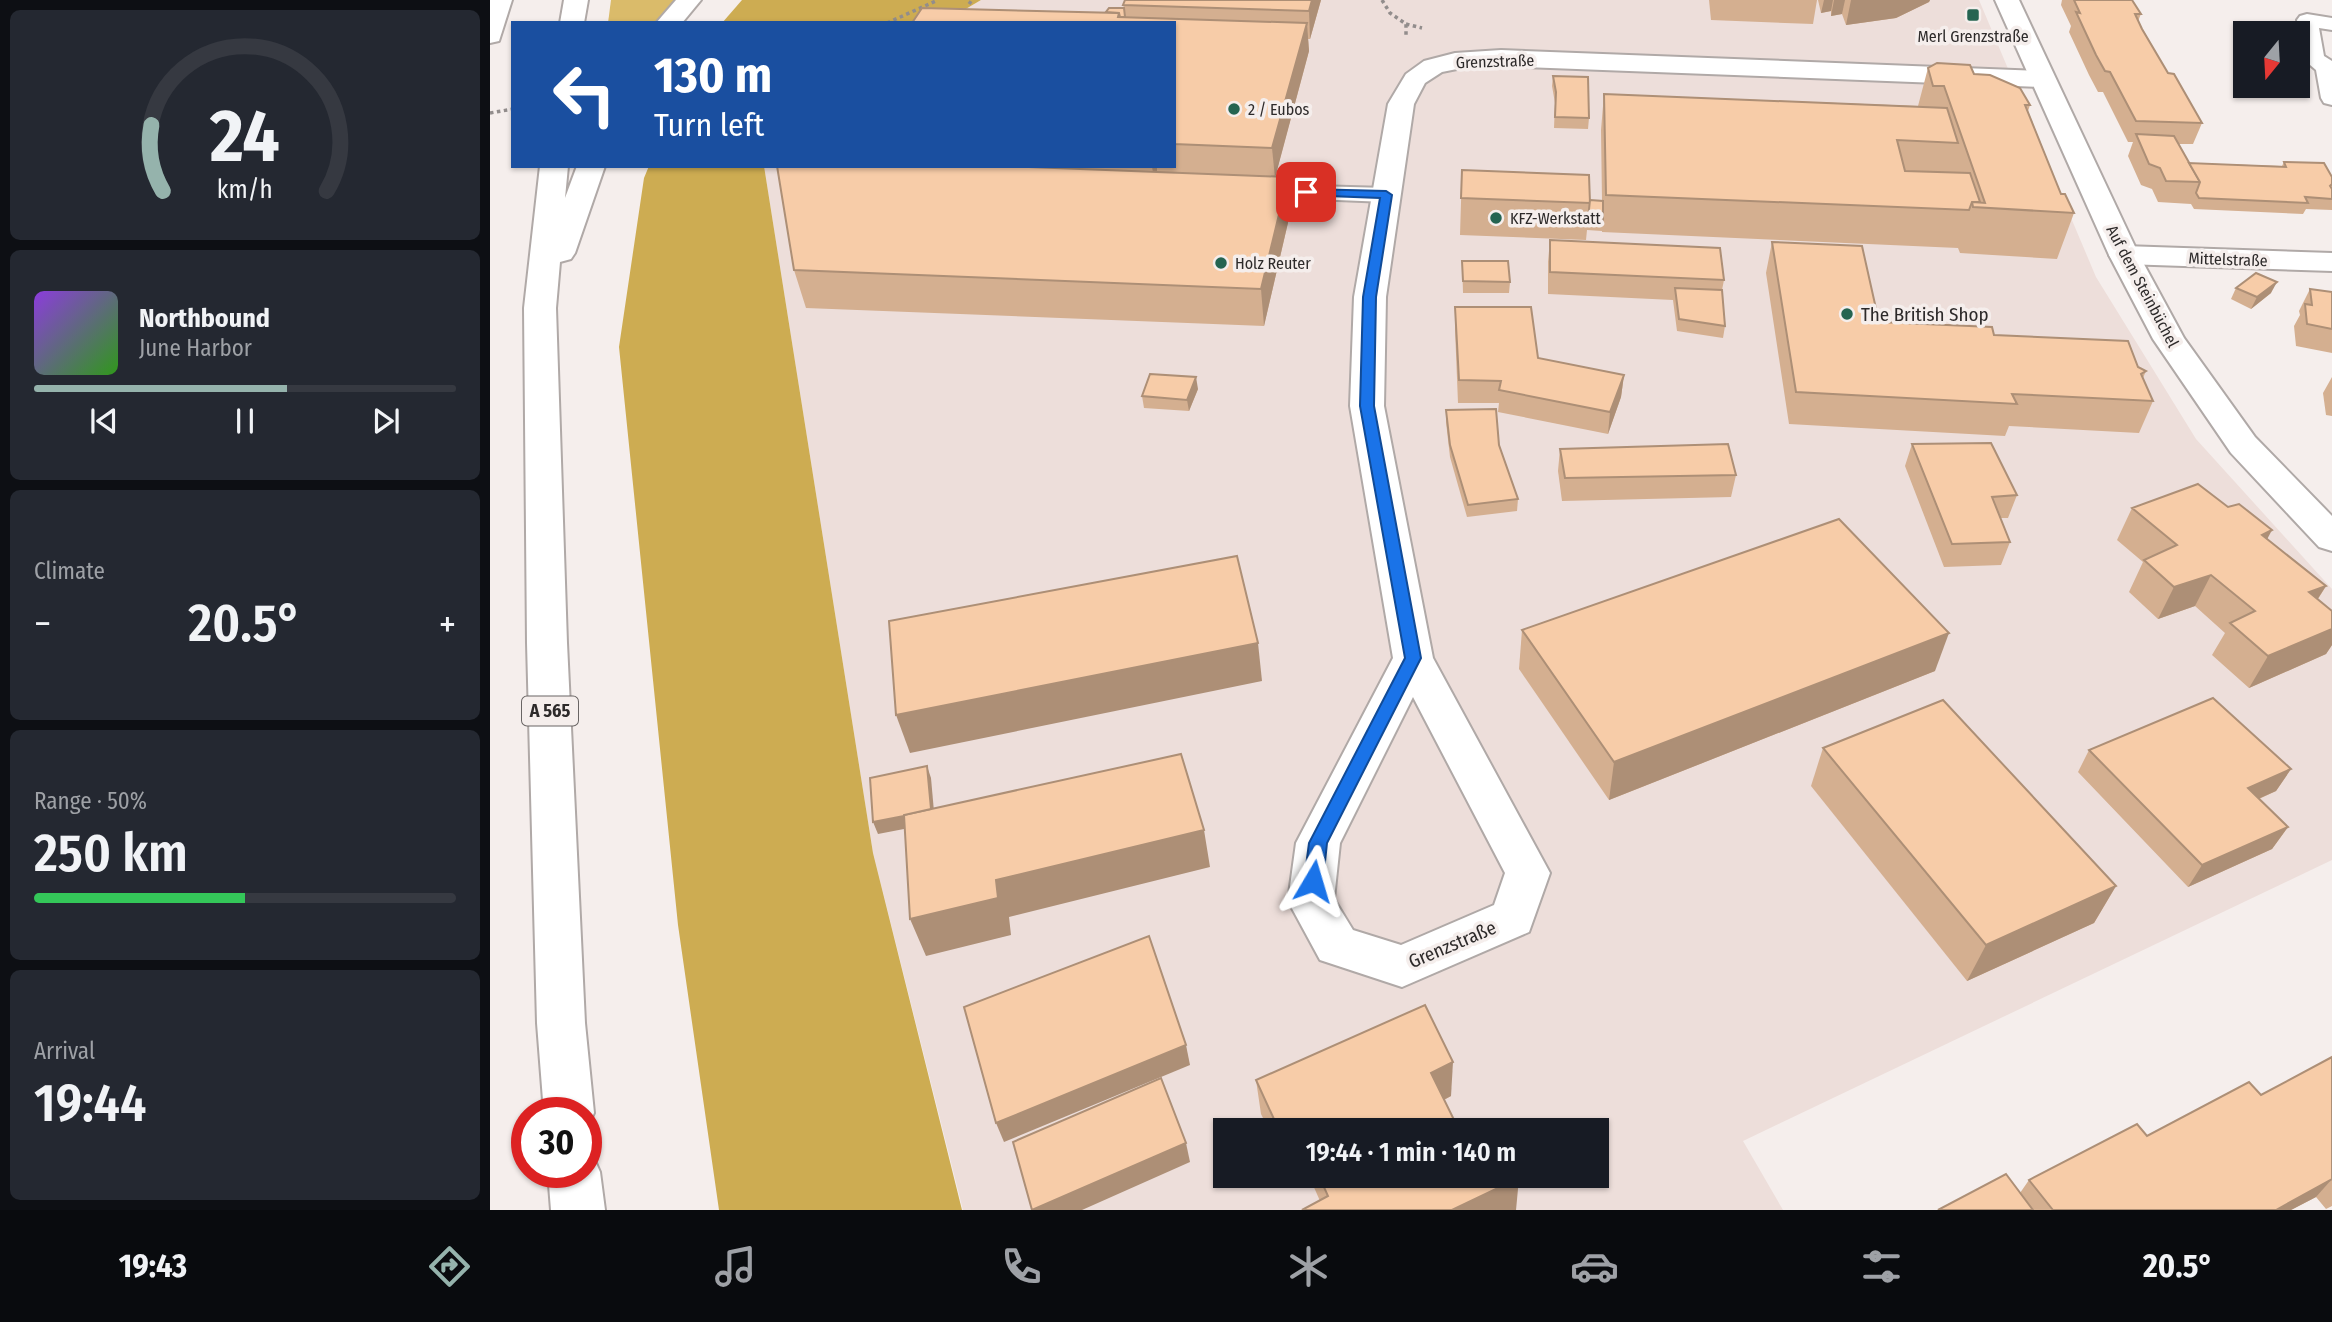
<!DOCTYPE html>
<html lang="en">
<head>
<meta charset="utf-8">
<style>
  :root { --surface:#171b24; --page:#242831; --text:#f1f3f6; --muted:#9ea1a6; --line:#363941; --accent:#95b3ac }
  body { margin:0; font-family:"Fira Sans Condensed",sans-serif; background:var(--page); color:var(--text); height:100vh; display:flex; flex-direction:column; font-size:26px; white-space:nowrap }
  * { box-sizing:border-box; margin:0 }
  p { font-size:23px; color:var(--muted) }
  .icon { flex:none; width:38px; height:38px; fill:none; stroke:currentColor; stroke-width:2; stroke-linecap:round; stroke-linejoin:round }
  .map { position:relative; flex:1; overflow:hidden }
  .details { display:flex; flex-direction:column; gap:10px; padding:10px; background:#0d0f14; width:490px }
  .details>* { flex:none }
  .hud { position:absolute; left:21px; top:21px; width:665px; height:147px; border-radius:0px; box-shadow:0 2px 5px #0004; background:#1a4fa0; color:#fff; overflow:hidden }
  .needle { width:46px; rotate:198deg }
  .buttons { position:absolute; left:1743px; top:21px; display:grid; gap:14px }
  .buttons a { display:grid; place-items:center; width:77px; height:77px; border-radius:0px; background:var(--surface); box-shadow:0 2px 5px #0004; font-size:35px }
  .speed { position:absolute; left:21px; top:1097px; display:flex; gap:14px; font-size:35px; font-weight:700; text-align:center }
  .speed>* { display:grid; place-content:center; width:91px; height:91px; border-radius:50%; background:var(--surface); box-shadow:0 2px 5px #0004; line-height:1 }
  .speed .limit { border:10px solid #d22; background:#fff; color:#111 }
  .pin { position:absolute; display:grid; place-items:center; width:60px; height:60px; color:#fff; margin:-30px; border-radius:14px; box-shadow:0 4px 10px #0006 }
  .me { position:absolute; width:77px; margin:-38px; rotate:7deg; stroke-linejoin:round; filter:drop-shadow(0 0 5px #0008) }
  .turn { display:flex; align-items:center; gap:24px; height:147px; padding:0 28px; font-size:32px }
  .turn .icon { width:91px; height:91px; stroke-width:2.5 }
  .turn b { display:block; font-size:49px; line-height:60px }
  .big { font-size:52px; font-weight:600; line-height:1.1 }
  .details .tile { flex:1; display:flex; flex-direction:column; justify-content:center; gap:10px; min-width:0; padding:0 24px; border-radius:10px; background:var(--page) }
  .details .dial { align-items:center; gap:0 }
  .dial svg { height:182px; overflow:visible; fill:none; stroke:var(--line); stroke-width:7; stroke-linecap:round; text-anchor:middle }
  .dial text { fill:var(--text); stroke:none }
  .song { display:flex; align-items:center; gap:21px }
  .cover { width:84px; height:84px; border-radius:10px; background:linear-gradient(135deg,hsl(270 70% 55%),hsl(110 70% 35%)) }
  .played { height:7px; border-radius:4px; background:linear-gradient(90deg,var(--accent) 60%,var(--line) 60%) }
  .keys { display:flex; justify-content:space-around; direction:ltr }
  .heat { display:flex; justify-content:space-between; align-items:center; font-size:38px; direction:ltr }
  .charge { height:10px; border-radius:5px; background:linear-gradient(90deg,#34c759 50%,var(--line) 0) }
  .trip { position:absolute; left:723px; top:1118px; width:396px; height:70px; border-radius:0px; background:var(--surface); box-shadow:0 2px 5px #0004; font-weight:600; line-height:70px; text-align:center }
  .tab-bar { display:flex; height:112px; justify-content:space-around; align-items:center; background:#090b0e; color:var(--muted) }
  .tab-bar .icon { width:49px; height:49px }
  .tab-bar .on { color:var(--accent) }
  .tab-bar b { font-size:32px; color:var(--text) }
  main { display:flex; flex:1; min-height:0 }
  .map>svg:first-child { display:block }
  .built { fill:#eddeda; fill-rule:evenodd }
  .green { fill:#dabb6a }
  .forest { fill:#cdac52 }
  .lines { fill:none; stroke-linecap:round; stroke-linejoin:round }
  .lane-casing { stroke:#b0a9a7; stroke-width:4 }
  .street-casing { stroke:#b0a9a7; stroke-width:4 }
  .secondary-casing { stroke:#b0a9a7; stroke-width:4 }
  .highway-casing { stroke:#b0a9a7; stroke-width:4 }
  .path { stroke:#928d8c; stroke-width:3.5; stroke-dasharray:3.5 3.5; stroke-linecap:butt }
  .lane { fill:#fff; fill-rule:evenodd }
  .street { fill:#fff; fill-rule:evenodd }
  .secondary { fill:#fff; fill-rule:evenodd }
  .highway { fill:#fff; fill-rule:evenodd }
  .wall { fill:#d4af90 }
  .shaded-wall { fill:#ad8f76 }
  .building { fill:#f7cca8; stroke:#ad8f76; stroke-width:2 }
  .route { fill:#1a73e8; stroke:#114b97; stroke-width:2 }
  .poi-dot { fill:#256451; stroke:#f5eeec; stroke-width:2.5 }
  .labels { text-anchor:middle; stroke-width:7; stroke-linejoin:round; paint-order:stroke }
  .far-poi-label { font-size:16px; fill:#2d2a2a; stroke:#f5eeec; text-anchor:start }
  .far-street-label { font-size:16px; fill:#2d2a2a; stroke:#f5eeec }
  .shield { fill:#f5eeec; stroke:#696564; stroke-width:2 }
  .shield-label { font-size:18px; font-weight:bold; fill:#2d2a2a }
  .poi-label { font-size:19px; fill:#2d2a2a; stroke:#f5eeec; text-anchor:start }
  .street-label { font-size:19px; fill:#2d2a2a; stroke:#f5eeec }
</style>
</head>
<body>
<main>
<section class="details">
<div class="tile dial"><svg viewBox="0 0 100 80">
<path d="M14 69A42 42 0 1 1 86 69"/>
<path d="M14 69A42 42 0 0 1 9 40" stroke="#95b3ac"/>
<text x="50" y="56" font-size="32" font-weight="700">24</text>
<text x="50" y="72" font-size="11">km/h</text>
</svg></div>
<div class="tile">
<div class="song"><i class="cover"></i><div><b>Northbound</b><p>June Harbor</p></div></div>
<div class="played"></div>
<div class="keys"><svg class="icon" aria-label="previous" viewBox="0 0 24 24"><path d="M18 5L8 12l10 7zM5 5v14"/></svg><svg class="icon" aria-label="pause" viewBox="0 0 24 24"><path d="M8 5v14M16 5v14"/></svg><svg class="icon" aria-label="next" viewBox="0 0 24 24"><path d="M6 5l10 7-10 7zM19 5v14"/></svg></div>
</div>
<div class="tile"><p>Climate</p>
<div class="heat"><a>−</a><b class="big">20.5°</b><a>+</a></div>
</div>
<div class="tile"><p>Range · 50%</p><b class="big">250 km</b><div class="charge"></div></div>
<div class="tile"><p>Arrival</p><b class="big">19:44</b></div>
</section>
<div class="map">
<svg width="1842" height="1210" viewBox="0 0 1842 1210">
  <rect width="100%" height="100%" fill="#f5eeec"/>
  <path class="built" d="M 491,0 L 1489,0 L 1606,277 L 1706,439 L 1842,589 L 1842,860 L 1253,1141 L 1293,1210 L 473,1210 L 383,853 L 274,166 L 684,166 L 684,23 L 452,23 ZM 735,1130 L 1106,1130 L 1106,1176 L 735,1176 Z"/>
  <polygon class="green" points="121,0 188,0 167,23 118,23"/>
  <g class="forest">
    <polygon points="252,0 491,0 452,23 232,23"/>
    <polygon points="159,166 274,166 383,853 472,1210 229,1210 188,925 129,347 154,178"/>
  </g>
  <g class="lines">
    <g class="lane-casing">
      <g id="lane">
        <polygon points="1817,14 1842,18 1842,30 1829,28 1834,56 1842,61 1842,105 1834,103 1831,98 1826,70 1813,59 1807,20 1810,16"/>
        <polygon points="755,184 896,188 905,190 908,195 905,200 896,202 746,196 743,191 746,186"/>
      </g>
    </g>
    <g class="street-casing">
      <g id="street">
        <path d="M 1011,50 L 1552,71 L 1561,74 L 1565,79 L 1561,84 L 1552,87 L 1011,66 L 977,67 L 952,72 L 935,83 L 924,104 L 896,297 L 894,406 L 943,658 L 1060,873 L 1039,932 L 912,987 L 830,960 L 798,901 L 806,843 L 903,658 L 860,406 L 864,297 L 898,104 L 916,74 L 934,61 L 965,53 ZM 923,697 L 1015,873 L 1004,905 L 911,945 L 863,930 L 844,899 L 850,843 Z"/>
        <polygon points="1634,246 1842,253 1842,271 1634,264 1623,261 1619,255 1623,249"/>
      </g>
    </g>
    <g class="secondary-casing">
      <polygon id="secondary" points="1505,0 1529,0 1649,255 1694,338 1765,437 1842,516 1842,551 1829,547 1741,453 1663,339 1619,255"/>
    </g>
    <g class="highway-casing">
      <g id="highway">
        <polygon points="0,0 22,0 9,41 0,43"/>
        <polygon points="74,0 98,0 94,23 70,23"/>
        <polygon points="186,0 211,0 192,23 166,23"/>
        <polygon points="50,166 78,166 75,198 87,166 115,166 85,253 81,259 70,262 66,308 77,643 95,1023 104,1113 96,1130 96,1113 54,1113 47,1023 37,643 34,308"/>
        <polygon points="96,1151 102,1154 110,1172 115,1210 61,1210 58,1172 96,1172"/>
      </g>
    </g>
    <g class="path">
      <polyline points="892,0 900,13 916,24 916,38"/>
      <polyline points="479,4 482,0"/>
      <polyline points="397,23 448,0"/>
      <polyline points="916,24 932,28"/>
      <polyline points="0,113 23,109"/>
    </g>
    <use href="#lane" class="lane"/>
    <use href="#street" class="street"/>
    <use href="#secondary" class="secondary"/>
    <use href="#highway" class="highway"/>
  </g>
  <g class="wall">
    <polygon points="831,0 820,39 818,39 819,51 785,177 800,214 774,326 316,308 304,270 570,168 570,166 684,166 684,23 422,23 616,13 634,8 633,5"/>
    <polygon points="1219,0 1327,0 1323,24 1221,20"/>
    <polygon points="1328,0 1440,0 1439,2 1406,18 1356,25 1352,14 1341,16 1341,11 1331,13"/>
    <polygon points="1572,0 1642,0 1651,14 1648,21 1678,73 1712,123 1703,144 1688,144 1699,163 1792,166 1794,162 1842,177 1842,210 1816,209 1813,214 1704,209 1701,204 1668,202 1662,189 1651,185 1638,156 1643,142 1638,142 1613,92 1608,92 1599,75 1579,32 1581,26 1571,5"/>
    <polygon points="1438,68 1484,74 1540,105 1538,111 1571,194 1584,213 1567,259 1470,253 1468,248 1112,232 1112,231 1097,230 1096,240 970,235 972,170 1100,200 1112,201 1111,130 1114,94 1428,106"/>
    <polygon points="1063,76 1099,118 1098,129 1064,128 1065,103 1062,86"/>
    <polygon points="1060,240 1234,280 1232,290 1235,326 1233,338 1187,331 1183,300 1058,294 1058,262"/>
    <polygon points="1282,242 1389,322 1504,335 1648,367 1656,371 1653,378 1663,401 1649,433 1519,426 1515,436 1299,424 1276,273"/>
    <polygon points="972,261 1020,282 1019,293 973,293"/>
    <polygon points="1746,288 1781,293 1761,309 1741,299"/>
    <polygon points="1820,289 1842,293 1842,353 1806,346 1804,326 1810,315 1809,311"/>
    <polygon points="965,307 1048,358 1134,375 1131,397 1118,434 1008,412 1009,403 968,403 965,329"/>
    <polygon points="1842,377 1842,416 1836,415 1833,393"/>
    <polygon points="708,389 699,411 654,408 652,396"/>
    <polygon points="956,410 1009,445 1028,499 1027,511 977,517 960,457 956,422"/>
    <polygon points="1422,444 1527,495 1518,518 1510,518 1520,542 1511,565 1454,567 1415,466"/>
    <polygon points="1070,449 1246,475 1241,497 1072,501 1068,471"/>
    <polygon points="1642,508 1777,539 1836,586 1828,599 1842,611 1842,645 1836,654 1759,688 1722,655 1735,633 1705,606 1668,619 1639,592 1653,562 1627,540"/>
    <polygon points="1032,630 1445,671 1119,800 1029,669"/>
    <polygon points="1333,748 1626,886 1604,923 1477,981 1321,786"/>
    <polygon points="1599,750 1801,769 1786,791 1769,799 1798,827 1782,849 1698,887 1588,772"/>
    <polygon points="1842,1057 1842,1206 1836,1209 1826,1197 1801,1210 1448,1210 1530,1193 1539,1180 1771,1095"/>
    <polygon points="766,1080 961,1096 954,1100 969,1130 779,1130 771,1114"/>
    <polygon points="819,1176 1028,1176 830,1201"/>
  </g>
  <g class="shaded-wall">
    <polygon points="822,0 831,0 820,39 819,11"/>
    <polygon points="1334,0 1343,0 1341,11 1331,13"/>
    <polygon points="1344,0 1355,0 1352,14 1341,16"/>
    <polygon points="1361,0 1440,0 1439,2 1406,18 1356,25"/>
    <polygon points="817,23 819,51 785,178 782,148"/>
    <polygon points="662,166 667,166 667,173 664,181"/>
    <polygon points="798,177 800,214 774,326 771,289"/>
    <polygon points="1787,282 1781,293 1761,309 1767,297"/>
    <polygon points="1134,375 1131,397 1118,434 1120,412"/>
    <polygon points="706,377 708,389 699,411 697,400"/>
    <polygon points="1782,530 1765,562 1772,535"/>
    <polygon points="1721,575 1705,606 1668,619 1684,587"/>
    <polygon points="1836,586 1816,617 1819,592"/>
    <polygon points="1842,629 1842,645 1836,654 1759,688 1778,656"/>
    <polygon points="1459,633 1445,671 1119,800 1124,762"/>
    <polygon points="768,643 772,681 420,753 406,715"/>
    <polygon points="437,766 441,778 445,823 388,834 383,822"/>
    <polygon points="1801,769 1786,791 1743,810 1758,788"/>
    <polygon points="1798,827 1782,849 1698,887 1712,865"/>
    <polygon points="714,830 720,867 519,917 521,935 436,956 420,919 506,880"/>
    <polygon points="1626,886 1604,923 1477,981 1496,945"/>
    <polygon points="696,1045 700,1065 514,1142 506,1123"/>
    <polygon points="963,1062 961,1096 940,1107 941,1073"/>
    <polygon points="696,1143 700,1162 592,1210 542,1210"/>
    <polygon points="1029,1178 1026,1210 962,1210"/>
    <polygon points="1842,1179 1826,1197 1801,1210 1786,1210"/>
  </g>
  <g class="building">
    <polygon points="635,0 822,0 819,11 633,5"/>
    <polygon points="1584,0 1642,0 1651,14 1645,14 1652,29 1678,73 1684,74 1712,123 1646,121 1620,72 1615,71 1606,55 1586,12 1590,13"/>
    <polygon points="432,8 629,13 628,17 817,23 782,148 684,144 684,23 422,23"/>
    <polygon points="619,8 634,8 635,17 630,17 629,13 616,12"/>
    <polygon points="1447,63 1480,65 1484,74 1500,75 1530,88 1540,105 1535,105 1571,194 1575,194 1584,213 1483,207 1482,202 1495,203 1454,86 1443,86 1438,68"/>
    <polygon points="1063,76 1098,77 1099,118 1065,117 1066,92"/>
    <polygon points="1114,94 1457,108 1468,143 1407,140 1415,171 1480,173 1490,202 1482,202 1479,210 1116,195"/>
    <polygon points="1646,134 1684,136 1710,182 1676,181 1670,168 1659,164"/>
    <polygon points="1794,162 1834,163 1842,177 1842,184 1840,186 1842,189 1842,199 1815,197 1818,203 1709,198 1706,193 1710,182 1699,163 1796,167"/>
    <polygon points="287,166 516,166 798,177 771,289 304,270"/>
    <polygon points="972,170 1099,175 1100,203 971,198"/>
    <polygon points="1100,200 1113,201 1113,220 1098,219"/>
    <polygon points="1060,240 1230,248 1234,280 1060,272"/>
    <polygon points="1282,242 1372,246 1389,322 1502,327 1504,335 1638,341 1648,367 1656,371 1651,374 1663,401 1522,394 1527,404 1306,392"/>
    <polygon points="972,261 1018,261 1020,282 973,281"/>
    <polygon points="1766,273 1787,282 1767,297 1746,288"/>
    <polygon points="1185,288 1232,290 1235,326 1189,319"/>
    <polygon points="1820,289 1842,292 1842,329 1817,324 1815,304 1822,305"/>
    <polygon points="965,307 1041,307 1048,358 1134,375 1120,412 1009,390 1011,381 969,380"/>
    <polygon points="660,374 706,377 697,400 652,396"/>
    <polygon points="1006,409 1009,445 1028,499 978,505 960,445 956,410"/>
    <polygon points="1501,443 1527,495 1502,497 1520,542 1462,544 1422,444"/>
    <polygon points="1238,444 1246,475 1075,478 1070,449"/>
    <polygon points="1708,484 1738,507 1749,504 1782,530 1772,535 1836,586 1819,592 1842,611 1842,629 1778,656 1740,623 1765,611 1721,575 1684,587 1654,560 1687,545 1642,508"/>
    <polygon points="1349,519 1459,633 1124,762 1032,630"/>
    <polygon points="747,556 768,643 406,715 399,621"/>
    <polygon points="1723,698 1801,769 1758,788 1798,827 1712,865 1599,750"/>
    <polygon points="1453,700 1626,886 1496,945 1333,748"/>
    <polygon points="691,754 714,830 506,880 508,898 420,919 414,815"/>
    <polygon points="437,766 441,809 414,815 414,816 383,822 380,778"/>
    <polygon points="659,936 696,1045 506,1123 474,1007"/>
    <polygon points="935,1005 963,1062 941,1073 969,1130 789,1130 766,1080"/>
    <polygon points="1842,1057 1842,1179 1786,1210 1563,1210 1539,1180 1647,1124 1657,1136 1759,1082 1771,1095"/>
    <polygon points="671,1078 696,1143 542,1210 523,1142"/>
    <polygon points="1000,1122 1004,1130 982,1130"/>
    <polygon points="1516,1174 1543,1210 1448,1210"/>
    <polygon points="829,1176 1028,1176 1029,1178 962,1210 812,1210 838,1196"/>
  </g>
  <polygon class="route" points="816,189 896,191 902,195 886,297 884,406 931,658 837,843 833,881 830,887 823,889 817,887 814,881 819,843 915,658 870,406 873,297 890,198 812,195 810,192"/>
  <g class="poi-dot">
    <rect x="1476" y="8" width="14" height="14" rx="3.5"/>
    <circle cx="744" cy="109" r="7"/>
    <circle cx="1006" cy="218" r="7"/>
    <circle cx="731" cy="263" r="7"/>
    <circle cx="1357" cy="314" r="7"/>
  </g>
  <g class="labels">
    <g class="far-poi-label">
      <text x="1483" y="42" text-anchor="middle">Merl Grenzstraße</text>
      <text x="758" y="115">2 / Eubos</text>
      <text x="1020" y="224">KFZ-Werkstatt</text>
      <text x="745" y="269">Holz Reuter</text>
    </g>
    <g class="far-street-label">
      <text transform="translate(1005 61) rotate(-2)" y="6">Grenzstraße</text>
      <text transform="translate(1738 259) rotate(2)" y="6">Mittelstraße</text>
      <text transform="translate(1653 286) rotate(62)" y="6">Auf dem Steinbüchel</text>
    </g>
    <rect class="shield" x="32" y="696.5" width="56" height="29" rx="5"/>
    <g class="shield-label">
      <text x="60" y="717">A 565</text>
    </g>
    <g class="poi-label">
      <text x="1371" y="321">The British Shop</text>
    </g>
    <g class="street-label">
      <text transform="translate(962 944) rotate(-23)" y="7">Grenzstraße</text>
    </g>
  </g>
</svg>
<div class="buttons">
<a><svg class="needle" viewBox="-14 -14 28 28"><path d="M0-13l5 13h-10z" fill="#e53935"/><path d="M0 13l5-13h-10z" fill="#9ea1a6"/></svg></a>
</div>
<div class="speed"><div class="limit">30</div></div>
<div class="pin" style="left:816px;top:192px;background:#d93025"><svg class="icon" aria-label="arrive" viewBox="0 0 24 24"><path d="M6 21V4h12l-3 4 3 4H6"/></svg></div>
<svg class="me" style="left:823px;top:881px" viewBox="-20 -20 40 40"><path d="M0-17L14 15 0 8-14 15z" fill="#1a73e8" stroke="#fff" stroke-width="4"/></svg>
<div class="trip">19:44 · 1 min · 140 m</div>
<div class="hud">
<div class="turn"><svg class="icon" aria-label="left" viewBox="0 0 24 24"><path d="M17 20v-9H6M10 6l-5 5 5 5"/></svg><div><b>130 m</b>Turn left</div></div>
</div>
</div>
</main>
<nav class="tab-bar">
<b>19:43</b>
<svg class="icon on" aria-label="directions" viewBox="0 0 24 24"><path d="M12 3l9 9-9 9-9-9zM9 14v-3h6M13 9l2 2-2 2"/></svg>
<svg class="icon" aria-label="music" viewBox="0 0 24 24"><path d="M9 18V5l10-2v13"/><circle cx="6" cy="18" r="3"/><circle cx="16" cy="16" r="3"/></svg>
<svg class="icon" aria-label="phone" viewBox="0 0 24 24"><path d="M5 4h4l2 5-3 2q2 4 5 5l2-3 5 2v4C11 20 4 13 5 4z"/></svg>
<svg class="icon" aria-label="climate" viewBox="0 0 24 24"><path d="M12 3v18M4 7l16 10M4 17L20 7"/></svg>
<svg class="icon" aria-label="car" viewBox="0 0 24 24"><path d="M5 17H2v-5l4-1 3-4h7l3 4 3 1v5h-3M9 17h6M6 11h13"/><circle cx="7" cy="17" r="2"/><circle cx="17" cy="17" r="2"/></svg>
<svg class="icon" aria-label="filters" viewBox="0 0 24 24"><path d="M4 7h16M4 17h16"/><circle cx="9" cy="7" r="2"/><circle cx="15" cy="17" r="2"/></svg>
<b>20.5°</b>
</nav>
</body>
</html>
